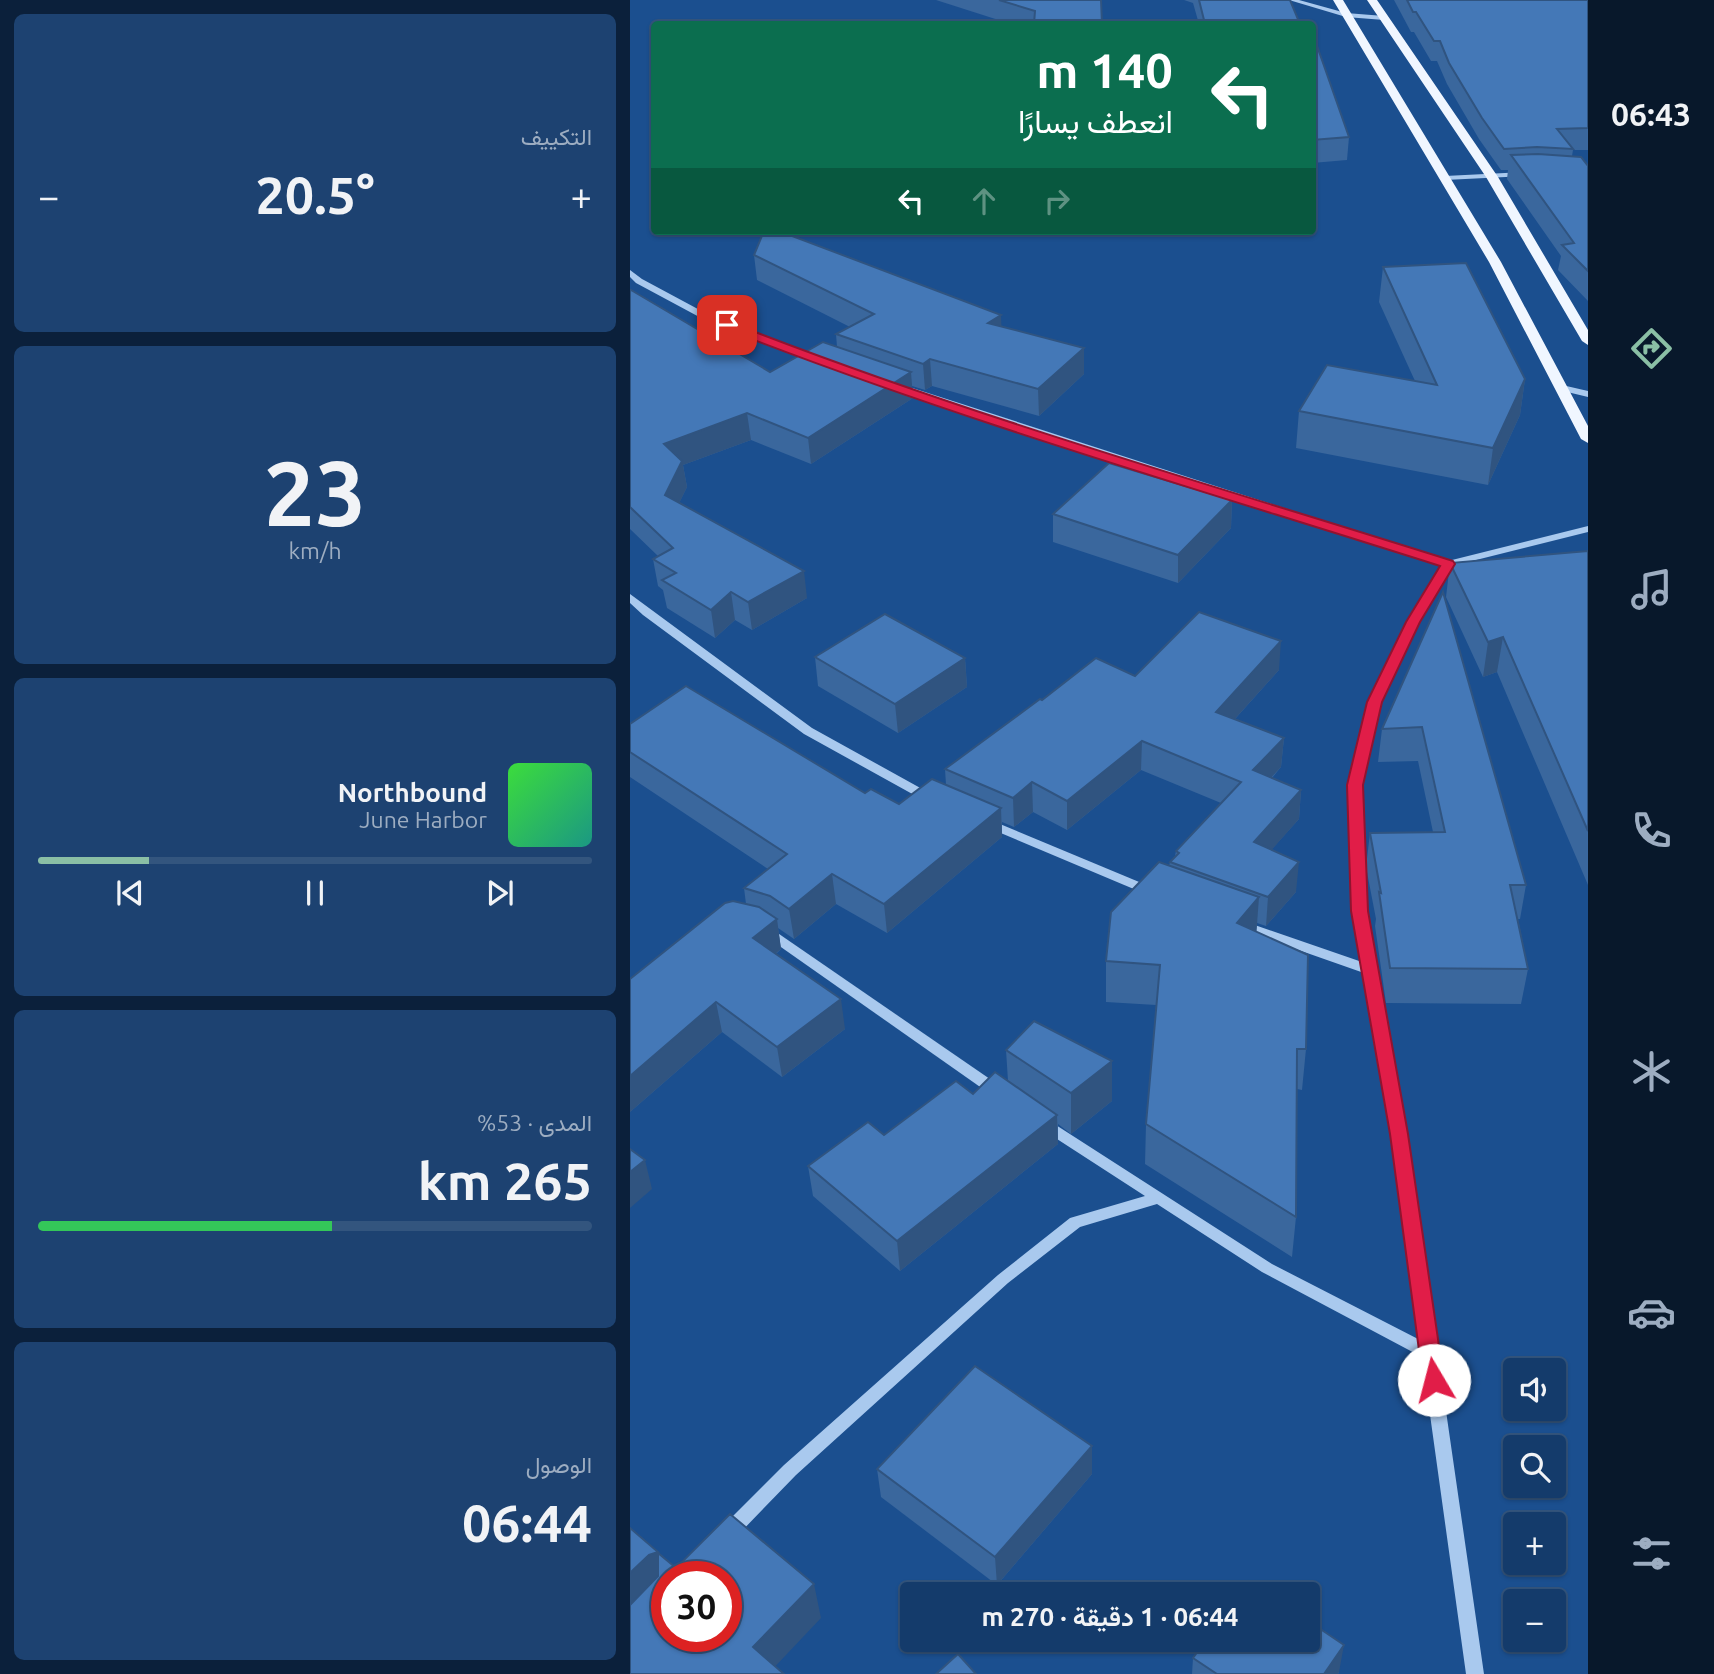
<!DOCTYPE html>
<html lang="ar">
<head>
<meta charset="utf-8">
<style>
  :root { --surface:#143b6b; --page:#1d4271; --text:#f1f3f6; --muted:#9dadc1; --line:#33557e; --accent:#8abfa5 }
  body { margin:0; font-family:Ubuntu,Vazirmatn,sans-serif; background:var(--page); color:var(--text); direction:rtl; height:100vh; display:flex; flex-direction:column; font-size:26px; white-space:nowrap }
  * { box-sizing:border-box; margin:0 }
  p { font-size:23px; color:var(--muted) }
  .icon { flex:none; width:38px; height:38px; fill:none; stroke:currentColor; stroke-width:2; stroke-linecap:round; stroke-linejoin:round }
  .map { position:relative; flex:1; overflow:hidden; direction:ltr }
  .sheet { display:flex; flex-direction:column; gap:14px; padding:14px; background:#0b203b; width:630px }
  .sheet>* { flex:none }
  .guide { position:absolute; left:21px; top:21px; width:665px; height:214px; border-radius:7px; box-shadow:0 2px 5px #0004,0 0 0 2px var(--line); direction:rtl; background:#0b6e4f; color:#fff; overflow:hidden }
  .tools { position:absolute; left:873px; top:1358px; display:grid; gap:14px }
  .tools a { display:grid; place-items:center; width:63px; height:63px; border-radius:7px; background:var(--surface); box-shadow:0 2px 5px #0004,0 0 0 2px var(--line); font-size:35px }
  .speed { position:absolute; left:21px; top:1561px; display:flex; gap:14px; font-size:35px; font-weight:700; text-align:center }
  .speed>* { display:grid; place-content:center; width:91px; height:91px; border-radius:50%; background:var(--surface); box-shadow:0 2px 5px #0004,0 0 0 2px var(--line); line-height:1 }
  .speed .limit { border:10px solid #d22; background:#fff; color:#111 }
  .pin { position:absolute; display:grid; place-items:center; width:60px; height:60px; color:#fff; margin:-30px; border-radius:14px; box-shadow:0 4px 10px #0006 }
  .me { position:absolute; width:77px; margin:-38px; rotate:352deg; stroke-linejoin:round; filter:drop-shadow(0 0 5px #0008) }
  .turn { display:flex; align-items:center; gap:24px; height:147px; padding:0 28px; font-size:32px }
  .turn .icon { width:91px; height:91px; stroke-width:2.5 }
  .turn b { display:block; font-size:49px; line-height:60px }
  .lanes { display:flex; align-items:center; height:66px; padding:0 28px; background:#0003; justify-content:center; gap:35px; direction:ltr }
  .lanes .off { opacity:.35 }
  .big { font-size:52px; font-weight:600; line-height:1.1 }
  .sheet .widget { flex:1; display:flex; flex-direction:column; justify-content:center; gap:10px; min-width:0; padding:0 24px; border-radius:10px; background:var(--page) }
  .sheet .dial { align-items:center; gap:0 }
  .dial b { font-size:91px; line-height:1 }
  .song { display:flex; align-items:center; gap:21px }
  .cover { width:84px; height:84px; border-radius:10px; background:linear-gradient(135deg,hsl(120 70% 55%),hsl(170 70% 35%)) }
  .played { height:7px; border-radius:4px; background:linear-gradient(90deg,var(--accent) 20%,var(--line) 20%) }
  .keys { display:flex; justify-content:space-around; direction:ltr }
  .heat { display:flex; justify-content:space-between; align-items:center; font-size:38px; direction:ltr }
  .charge { height:10px; border-radius:5px; background:linear-gradient(90deg,#34c759 53%,var(--line) 0) }
  .trip { position:absolute; left:270px; top:1582px; width:420px; height:70px; border-radius:7px; background:var(--surface); box-shadow:0 2px 5px #0004,0 0 0 2px var(--line); font-weight:600; line-height:70px; text-align:center; direction:rtl }
  main { display:flex; flex:1; min-height:0 }
  .dock { display:flex; flex-direction:column; width:126px; justify-content:space-around; align-items:center; background:#08182b; color:var(--muted) }
  .dock .icon { width:49px; height:49px }
  .dock .active { color:var(--accent) }
  .dock b { font-size:32px; color:var(--text) }
  .map>svg:first-child { display:block }
  .lines { fill:none; stroke-linecap:round; stroke-linejoin:round }
  .minor { fill:#a9c9ee; fill-rule:evenodd }
  .major { fill:#f0f6ff; fill-rule:evenodd }
  .wall { fill:#3a679d }
  .shaded-wall { fill:#305480 }
  .building { fill:#4478b7; stroke:#305480; stroke-width:2; fill-rule:evenodd }
  .route { fill:#e11d48; stroke:#92132f; stroke-width:2 }
</style>
</head>
<body>
<main>
<nav class="dock">
<b>06:43</b>
<svg class="icon active" aria-label="directions" viewBox="0 0 24 24"><path d="M12 3l9 9-9 9-9-9zM9 14v-3h6M13 9l2 2-2 2"/></svg>
<svg class="icon" aria-label="music" viewBox="0 0 24 24"><path d="M9 18V5l10-2v13"/><circle cx="6" cy="18" r="3"/><circle cx="16" cy="16" r="3"/></svg>
<svg class="icon" aria-label="phone" viewBox="0 0 24 24"><path d="M5 4h4l2 5-3 2q2 4 5 5l2-3 5 2v4C11 20 4 13 5 4z"/></svg>
<svg class="icon" aria-label="climate" viewBox="0 0 24 24"><path d="M12 3v18M4 7l16 10M4 17L20 7"/></svg>
<svg class="icon" aria-label="car" viewBox="0 0 24 24"><path d="M5 17H2v-5l4-1 3-4h7l3 4 3 1v5h-3M9 17h6M6 11h13"/><circle cx="7" cy="17" r="2"/><circle cx="17" cy="17" r="2"/></svg>
<svg class="icon" aria-label="filters" viewBox="0 0 24 24"><path d="M4 7h16M4 17h16"/><circle cx="9" cy="7" r="2"/><circle cx="15" cy="17" r="2"/></svg>
</nav>
<div class="map">
<svg width="958" height="1674" viewBox="0 0 958 1674">
  <rect width="100%" height="100%" fill="#1b4f8f"/>
  <g class="lines">
    <g class="minor">
      <polygon points="659,0 669,0 716,13 754,16 757,18 754,20 716,17"/>
      <polygon points="895,172 898,172 898,176 815,180 811,178 815,176"/>
      <polygon points="0,270 12,279 79,315 191,359 189,361 183,361 73,319 6,283 0,277"/>
      <polygon points="270,384 818,561 958,526 958,532 822,566 788,622 751,702 731,785 735,911 776,1134 854,1674 836,1674 792,1357 632,1272 527,1204 450,1227 378,1283 166,1475 105,1538 99,1540 93,1538 91,1532 93,1526 154,1465 368,1275 440,1218 515,1196 410,1128 408,1124 410,1120 415,1118 642,1264 790,1340 762,1134 734,973 606,928 605,925 606,922 616,922 732,962 723,911 719,785 739,702 778,622 812,565 267,389 267,385"/>
      <polygon points="932,385 958,391 958,397 929,390 929,386"/>
      <polygon points="0,594 182,728 303,795 305,798 303,801 295,801 174,734 13,615 0,603"/>
      <polygon points="358,819 526,889 528,892 522,896 518,895 354,826 352,823 354,820"/>
      <polygon points="136,925 373,1088 375,1092 373,1096 368,1097 363,1096 131,933 130,930 131,927"/>
    </g>
    <g class="major">
      <polygon points="703,0 713,0 871,262 958,426 958,443 951,439 859,262"/>
      <polygon points="737,0 747,0 868,177 958,330 958,345 952,341 856,177"/>
    </g>
  </g>
  <g class="wall">
    <polygon points="306,0 471,0 472,24 381,24"/>
    <polygon points="554,0 660,0 670,24 569,24 563,3"/>
    <polygon points="764,0 958,0 958,150 943,150 942,156 958,166 958,301 928,270 931,256 877,179 878,170 871,170 849,139 817,84 807,61 801,61 784,32 781,32"/>
    <polygon points="682,43 719,137 717,160 682,163"/>
    <polygon points="124,255 371,315 371,326 454,348 454,374 409,416 302,386 295,390 282,386 283,398 181,464 121,440 53,465 57,487 49,503 177,598 122,630 105,620 85,638 37,608 33,590 28,586 23,559 28,556 0,529 0,291 140,372 207,347 206,334 220,327 127,280"/>
    <polygon points="753,267 895,379 890,415 858,485 666,448 669,411 785,381 749,302"/>
    <polygon points="602,500 601,528 548,583 423,542 423,514"/>
    <polygon points="958,551 958,885 867,672 853,677 816,597 820,563"/>
    <polygon points="813,592 896,885 890,919 888,919 898,969 891,1004 756,1003 745,926 746,919 736,867 740,833 803,832 788,761 748,762 752,729"/>
    <polygon points="185,657 335,658 337,687 268,733 188,686"/>
    <polygon points="649,670 605,719 654,738 651,767 642,778 671,790 669,819 641,850 666,892 636,926 627,923 626,932 676,1049 672,1090 667,1089 666,1217 662,1257 515,1164 516,1124 526,1005 476,1002 476,961 539,866 540,862 545,856 546,851 591,803 511,770 437,830 403,812 384,827 372,822 372,837 257,933 206,904 164,939 148,928 151,949 146,954 215,1029 152,1077 92,1032 0,1112 116,904 114,888 138,869 0,777 0,724 269,804 316,785 315,769 412,700 505,676"/>
    <polygon points="376,1050 482,1061 482,1101 441,1134 428,1124 428,1144 270,1271 183,1196 178,1166 254,1135 343,1094 378,1081"/>
    <polygon points="462,1446 462,1474 367,1585 251,1497 247,1469"/>
    <polygon points="563,1658 709,1672 708,1674 562,1674"/>
  </g>
  <g class="shaded-wall">
    <polygon points="371,315 372,341 358,323"/>
    <polygon points="454,348 454,374 409,416 408,389"/>
    <polygon points="300,359 302,386 295,390 293,364"/>
    <polygon points="281,372 283,398 181,464 178,438"/>
    <polygon points="895,379 890,415 858,485 863,448"/>
    <polygon points="117,413 121,440 53,465 57,487 40,522 35,495 34,444"/>
    <polygon points="602,500 601,528 548,583 548,555"/>
    <polygon points="174,571 177,598 122,630 118,602"/>
    <polygon points="101,592 105,620 85,638 81,610"/>
    <polygon points="873,637 867,672 853,677 858,642"/>
    <polygon points="651,641 649,670 585,741 586,712"/>
    <polygon points="335,658 337,687 268,733 265,704"/>
    <polygon points="654,738 651,767 621,799 623,770"/>
    <polygon points="512,741 511,770 437,830 437,801"/>
    <polygon points="402,782 403,812 384,827 383,798"/>
    <polygon points="671,790 669,819 622,872 624,842"/>
    <polygon points="371,808 372,837 257,933 254,904"/>
    <polygon points="669,862 666,892 636,926 638,897"/>
    <polygon points="202,874 206,904 164,939 159,909"/>
    <polygon points="629,897 626,938 607,923"/>
    <polygon points="147,919 151,949 128,968 123,938"/>
    <polygon points="211,999 215,1029 152,1077 147,1047"/>
    <polygon points="86,1002 92,1032 0,1112 0,1076"/>
    <polygon points="482,1061 482,1101 441,1134 441,1093"/>
    <polygon points="427,1115 428,1144 270,1271 267,1241"/>
    <polygon points="15,1160 22,1189 0,1208 0,1172"/>
    <polygon points="462,1446 462,1474 367,1585 365,1557"/>
    <polygon points="28,1552 37,1582 0,1619 0,1573 19,1555"/>
    <polygon points="184,1584 191,1618 138,1674 123,1647"/>
    <polygon points="714,1645 709,1672 708,1674 694,1674"/>
  </g>
  <g class="building">
    <polygon points="369,0 471,0 472,24 404,24 405,11"/>
    <polygon points="569,0 660,0 670,24 575,24"/>
    <polygon points="777,0 958,0 958,128 927,129 943,149 907,147 874,149 852,118 819,63 810,41 804,41 786,12 783,12"/>
    <polygon points="682,43 686,43 719,137 682,140"/>
    <polygon points="908,154 951,157 958,166 958,271 932,245 944,243 881,155"/>
    <polygon points="134,231 149,231 371,315 358,323 454,348 408,389 300,359 293,364 206,334 244,314 124,255"/>
    <polygon points="836,263 895,379 863,448 669,411 697,365 807,385 753,267"/>
    <polygon points="1,290 140,372 193,342 281,372 178,438 117,413 34,444 52,461 35,495 174,571 118,602 101,592 81,610 32,580 46,573 23,559 43,548 0,507 0,291"/>
    <polygon points="479,463 602,500 548,555 423,514"/>
    <polygon points="958,551 958,831 873,637 858,642 820,563"/>
    <polygon points="813,592 896,885 880,885 898,969 760,968 749,892 751,893 740,833 815,832 792,727 752,729"/>
    <polygon points="569,612 651,641 586,712 654,738 623,770 671,790 624,842 669,862 638,897 540,862 549,853 546,851 611,782 512,741 437,801 402,782 383,798 315,769 410,699 412,700 466,658 505,676"/>
    <polygon points="255,614 335,658 265,704 185,657"/>
    <polygon points="56,686 235,793 241,789 269,804 302,779 371,808 254,904 202,874 159,909 140,896 114,888 157,854 0,752 0,724"/>
    <polygon points="529,862 629,897 607,923 678,955 676,1049 667,1049 666,1217 516,1124 530,965 476,961 481,912"/>
    <polygon points="103,901 129,907 147,919 123,938 211,999 147,1047 86,1002 0,1076 0,979 95,903"/>
    <polygon points="404,1021 482,1061 441,1093 376,1050"/>
    <polygon points="365,1072 427,1115 267,1241 178,1166 238,1122 254,1135 326,1081 343,1094"/>
    <polygon points="0,1149 15,1160 0,1172"/>
    <polygon points="345,1366 462,1446 365,1557 247,1469"/>
    <path d="M 100,1514 L 184,1584 L 123,1647 L 154,1674 L 0,1674 L 0,1605 L 28,1576 L 28,1553 L 46,1568 ZM 37,1577 L 96,1577 L 96,1636 L 37,1636 Z"/>
    <polygon points="0,1528 28,1552 19,1555 0,1573"/>
    <polygon points="619,1581 639,1594 609,1594"/>
    <polygon points="677,1620 714,1645 694,1674 587,1674 563,1658 576,1640 677,1640"/>
    <polygon points="328,1654 346,1674 306,1674"/>
  </g>
  <path class="route" d="M 93,323 L 102,323 C 337,415 582,485 823,561 L 825,564 L 790,622 L 752,702 L 733,785 L 738,911 L 778,1134 L 814,1380 L 811,1386 L 804,1389 L 796,1386 L 793,1380 L 760,1134 L 721,911 L 717,785 L 737,702 L 776,622 L 810,566 C 571,490 328,420 93,328 Z"/>
</svg>
<div class="tools">
<a><svg class="icon" aria-label="sound" viewBox="0 0 24 24"><path d="M4 9h4l5-4v14l-5-4H4zM17 9q2 3 0 6"/></svg></a>
<a><svg class="icon" aria-label="search" viewBox="0 0 24 24"><circle cx="10" cy="10" r="6"/><path d="M15 15l6 6"/></svg></a>
<a>+</a>
<a>−</a>
</div>
<div class="speed"><div class="limit">30</div></div>
<div class="pin" style="left:97px;top:325px;background:#d93025"><svg class="icon" aria-label="arrive" viewBox="0 0 24 24"><path d="M6 21V4h12l-3 4 3 4H6"/></svg></div>
<svg class="me" style="left:804px;top:1380px" viewBox="-20 -20 40 40"><circle r="19" fill="#fff"/><path d="M0-13L10 11 0 6-10 11z" fill="#e11d48"/></svg>
<div class="trip">06:44 · 1 دقيقة · 270 m</div>
<div class="guide">
<div class="turn"><svg class="icon" aria-label="left" viewBox="0 0 24 24"><path d="M17 20v-9H6M10 6l-5 5 5 5"/></svg><div><b>140 m</b>انعطف يسارًا</div></div>
<div class="lanes"><svg class="icon" aria-label="left" viewBox="0 0 24 24"><path d="M17 20v-9H6M10 6l-5 5 5 5"/></svg><svg class="icon off" aria-label="ahead" viewBox="0 0 24 24"><path d="M12 20V5M6 11l6-6 6 6"/></svg><svg class="icon off" aria-label="right" viewBox="0 0 24 24"><path d="M7 20v-9h11M14 6l5 5-5 5"/></svg></div>
</div>
</div>
<section class="sheet">
<div class="widget"><p>التكييف</p>
<div class="heat"><a>−</a><b class="big">20.5°</b><a>+</a></div>
</div>
<div class="widget dial"><b>23</b><p>km/h</p></div>
<div class="widget">
<div class="song"><i class="cover"></i><div><b>Northbound</b><p>June Harbor</p></div></div>
<div class="played"></div>
<div class="keys"><svg class="icon" aria-label="previous" viewBox="0 0 24 24"><path d="M18 5L8 12l10 7zM5 5v14"/></svg><svg class="icon" aria-label="pause" viewBox="0 0 24 24"><path d="M8 5v14M16 5v14"/></svg><svg class="icon" aria-label="next" viewBox="0 0 24 24"><path d="M6 5l10 7-10 7zM19 5v14"/></svg></div>
</div>
<div class="widget"><p>المدى · 53%</p><b class="big">265 km</b><div class="charge"></div></div>
<div class="widget"><p>الوصول</p><b class="big">06:44</b></div>
</section>
</main>
</body>
</html>
